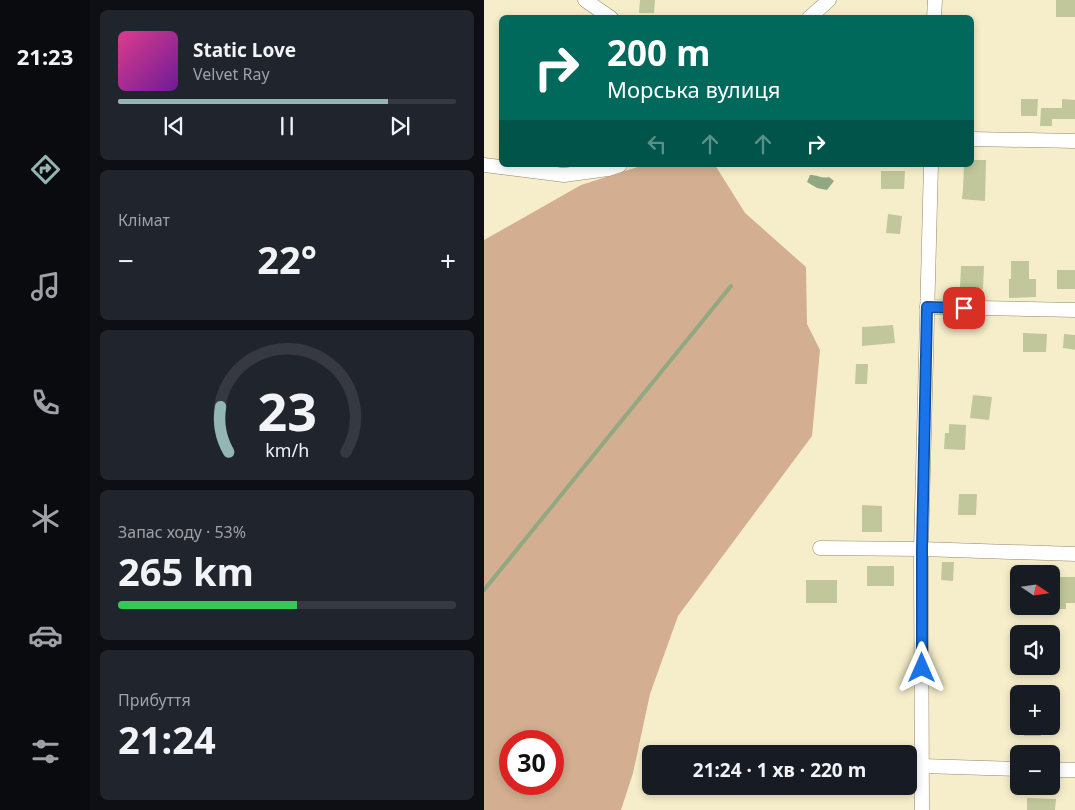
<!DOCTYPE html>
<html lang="uk">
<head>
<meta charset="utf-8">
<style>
  :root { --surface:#171b24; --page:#20242c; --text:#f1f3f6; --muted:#9ea1a6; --line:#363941; --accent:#93b6b5 }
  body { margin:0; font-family:"Noto Sans",sans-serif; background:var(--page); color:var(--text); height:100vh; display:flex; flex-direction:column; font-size:19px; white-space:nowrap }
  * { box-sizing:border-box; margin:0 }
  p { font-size:16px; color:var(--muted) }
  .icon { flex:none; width:28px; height:28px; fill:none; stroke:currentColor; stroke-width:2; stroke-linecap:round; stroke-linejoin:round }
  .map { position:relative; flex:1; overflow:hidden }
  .side { display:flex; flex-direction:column; gap:10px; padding:10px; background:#0d0f14; width:394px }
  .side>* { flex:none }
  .guide { position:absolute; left:15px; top:15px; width:475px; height:152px; border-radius:8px; box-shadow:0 2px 8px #0003; background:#00695c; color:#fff; overflow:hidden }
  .needle { width:32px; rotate:103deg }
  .controls { position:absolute; left:526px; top:565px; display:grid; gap:10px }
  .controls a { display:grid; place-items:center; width:50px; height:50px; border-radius:8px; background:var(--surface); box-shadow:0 2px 8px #0003; font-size:25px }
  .speed { position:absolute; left:15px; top:730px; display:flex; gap:10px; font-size:25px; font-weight:700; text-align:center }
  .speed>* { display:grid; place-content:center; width:65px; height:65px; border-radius:50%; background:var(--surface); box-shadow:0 2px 8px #0003; line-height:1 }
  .speed .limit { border:8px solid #d22; background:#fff; color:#111 }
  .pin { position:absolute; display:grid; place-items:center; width:42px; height:42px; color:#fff; margin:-21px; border-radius:10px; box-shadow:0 2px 8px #0006 }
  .me { position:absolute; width:55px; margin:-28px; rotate:0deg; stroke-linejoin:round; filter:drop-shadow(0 0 4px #0008) }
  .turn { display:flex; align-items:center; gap:18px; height:105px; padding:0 25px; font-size:22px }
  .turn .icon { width:65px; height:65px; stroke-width:2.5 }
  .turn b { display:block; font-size:35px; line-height:42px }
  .lanes { display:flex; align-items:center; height:48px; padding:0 25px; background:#0003; justify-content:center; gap:25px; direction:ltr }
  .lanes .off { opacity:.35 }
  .big { font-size:38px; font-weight:700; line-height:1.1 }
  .side .tile { flex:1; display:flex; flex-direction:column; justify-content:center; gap:8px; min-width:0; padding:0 18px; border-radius:8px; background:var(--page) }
  .side .dial { align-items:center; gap:0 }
  .dial svg { height:130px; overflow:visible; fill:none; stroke:var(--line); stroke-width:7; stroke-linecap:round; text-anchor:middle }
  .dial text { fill:var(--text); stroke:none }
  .song { display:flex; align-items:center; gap:15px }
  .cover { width:60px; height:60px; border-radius:8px; background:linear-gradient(135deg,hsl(330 70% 55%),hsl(280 70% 35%)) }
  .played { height:5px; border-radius:2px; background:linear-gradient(90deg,var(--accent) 80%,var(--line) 80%) }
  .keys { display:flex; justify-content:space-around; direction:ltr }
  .heat { display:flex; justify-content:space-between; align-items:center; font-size:28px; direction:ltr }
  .charge { height:8px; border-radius:4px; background:linear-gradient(90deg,#34c759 53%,var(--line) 0) }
  .trip { position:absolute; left:158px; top:745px; width:275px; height:50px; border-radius:8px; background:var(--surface); box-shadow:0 2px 8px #0003; font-weight:700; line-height:50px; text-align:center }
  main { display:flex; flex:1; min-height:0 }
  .tab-bar { display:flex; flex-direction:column; width:90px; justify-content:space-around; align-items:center; background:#090b0e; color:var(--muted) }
  .tab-bar .icon { width:35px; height:35px }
  .tab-bar .selected { color:var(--accent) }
  .tab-bar b { font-size:22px; color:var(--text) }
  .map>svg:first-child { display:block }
  .forest { fill:#d3ae90; fill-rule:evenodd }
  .water { fill:#91a882 }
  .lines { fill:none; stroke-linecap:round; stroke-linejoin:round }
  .stream { stroke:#91a882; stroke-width:4 }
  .building { fill:#c1c79b }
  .minor-casing { stroke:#908969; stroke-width:15 }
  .minor { stroke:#fff; stroke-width:14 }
  .route-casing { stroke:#114b97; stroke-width:12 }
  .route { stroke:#1a73e8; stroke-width:9 }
</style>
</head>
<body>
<main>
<nav class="tab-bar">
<b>21:23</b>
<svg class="icon selected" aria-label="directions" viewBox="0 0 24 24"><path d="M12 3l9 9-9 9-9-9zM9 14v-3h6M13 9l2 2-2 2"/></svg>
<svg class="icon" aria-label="music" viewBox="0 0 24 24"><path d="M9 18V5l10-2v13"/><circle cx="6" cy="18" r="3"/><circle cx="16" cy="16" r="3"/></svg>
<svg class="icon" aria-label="phone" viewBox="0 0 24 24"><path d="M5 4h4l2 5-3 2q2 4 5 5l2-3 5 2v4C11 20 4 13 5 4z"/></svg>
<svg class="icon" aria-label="climate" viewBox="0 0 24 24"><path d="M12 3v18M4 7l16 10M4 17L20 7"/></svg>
<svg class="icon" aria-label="car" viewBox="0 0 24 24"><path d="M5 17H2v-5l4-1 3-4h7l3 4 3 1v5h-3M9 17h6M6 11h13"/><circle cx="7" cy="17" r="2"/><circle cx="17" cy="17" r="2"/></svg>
<svg class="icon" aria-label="filters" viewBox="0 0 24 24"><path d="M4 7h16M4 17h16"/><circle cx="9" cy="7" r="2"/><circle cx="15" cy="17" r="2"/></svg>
</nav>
<section class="side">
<div class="tile">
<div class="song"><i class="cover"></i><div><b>Static Love</b><p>Velvet Ray</p></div></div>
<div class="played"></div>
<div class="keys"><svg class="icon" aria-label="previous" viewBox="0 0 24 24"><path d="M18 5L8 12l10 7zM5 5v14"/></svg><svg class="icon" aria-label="pause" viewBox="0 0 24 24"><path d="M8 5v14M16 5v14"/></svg><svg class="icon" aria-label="next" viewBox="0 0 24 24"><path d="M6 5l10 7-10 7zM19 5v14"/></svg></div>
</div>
<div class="tile"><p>Клімат</p>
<div class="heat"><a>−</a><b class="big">22°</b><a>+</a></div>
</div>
<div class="tile dial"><svg viewBox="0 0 100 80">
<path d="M14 69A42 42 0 1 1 86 69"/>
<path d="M14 69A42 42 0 0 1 9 41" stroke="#93b6b5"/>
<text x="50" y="56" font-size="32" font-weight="700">23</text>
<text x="50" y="72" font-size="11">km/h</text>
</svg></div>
<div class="tile"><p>Запас ходу · 53%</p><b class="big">265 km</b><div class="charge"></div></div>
<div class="tile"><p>Прибуття</p><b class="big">21:24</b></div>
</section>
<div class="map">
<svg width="592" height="810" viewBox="0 0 592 810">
  <rect width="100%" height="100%" fill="#f6eecb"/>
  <path class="forest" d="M 160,165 L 231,165 L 261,213 L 322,267 L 323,324 L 336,350 L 328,436 L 194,616 L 166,694 L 149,773 L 137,810 L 0,810 L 0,240 L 97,185 ZM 26,741 L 69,741 L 69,784 L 26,784 Z"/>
  <path class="water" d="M 326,175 C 334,175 338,179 345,177 L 350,181 L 343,190 L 333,188 L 323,182 Z"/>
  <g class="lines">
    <polyline class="stream" points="0,590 247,286"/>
  </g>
  <g class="building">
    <polygon points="156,0 171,0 170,13 155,13"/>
    <rect x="572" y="0" width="20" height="17"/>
    <polygon points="537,99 554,99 553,116 537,116"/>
    <polygon points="578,99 592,100 592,119 568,119 568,126 556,126 557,108 578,108"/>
    <polygon points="488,160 502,160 501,201 478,199 479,189 480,165 488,165"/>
    <polygon points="397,171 421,171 420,189 397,189"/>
    <polygon points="404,214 418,216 416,234 402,233"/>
    <polygon points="527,261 545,261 545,279 552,279 552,297 525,298 525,279 527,279"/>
    <polygon points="477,266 500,266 499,289 476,288"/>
    <rect x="573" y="270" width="19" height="19"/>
    <polygon points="409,325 411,343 378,346 378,327"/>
    <polygon points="539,333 563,334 562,352 539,352"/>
    <polygon points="580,334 592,335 592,350 579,348"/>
    <polygon points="372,364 384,364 383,384 371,384"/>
    <polygon points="489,395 508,397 505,420 486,418"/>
    <polygon points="465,424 482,425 481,450 460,449 461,433 465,433"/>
    <polygon points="475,494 493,494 492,515 474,515"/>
    <polygon points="378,505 398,506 398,532 378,532"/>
    <polygon points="458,562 470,562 469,581 457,580"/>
    <rect x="383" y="566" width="27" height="20"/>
    <polygon points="568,577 592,577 592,603 582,603 582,609 568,609"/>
    <rect x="322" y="580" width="31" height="23"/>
    <rect x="540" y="726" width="17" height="10"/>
    <polygon points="543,798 572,799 571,810 543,810"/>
  </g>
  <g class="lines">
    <g class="minor-casing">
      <g id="minor">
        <polyline points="101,0 127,18"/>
        <polyline points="325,18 345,0"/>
        <polyline points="450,18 451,0"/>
        <polyline points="488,139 592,141"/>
        <polyline points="0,165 80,175 124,169 136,165"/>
        <polyline points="443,307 592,310"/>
        <polyline points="336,548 437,549 592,554"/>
        <polyline points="438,766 535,769"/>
        <polyline points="568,770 592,770"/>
        <polyline points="438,810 437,549 447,165"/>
      </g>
    </g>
    <use href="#minor" class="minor"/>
  </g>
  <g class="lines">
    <g class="route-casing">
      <polyline id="route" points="438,668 438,549 443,307 480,308"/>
    </g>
    <use href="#route" class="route"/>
  </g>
</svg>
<div class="controls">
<a><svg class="needle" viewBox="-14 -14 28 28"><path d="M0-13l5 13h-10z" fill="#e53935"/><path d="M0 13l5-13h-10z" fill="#9ea1a6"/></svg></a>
<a><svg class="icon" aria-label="sound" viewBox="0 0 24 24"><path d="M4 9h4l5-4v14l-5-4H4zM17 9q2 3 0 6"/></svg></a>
<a>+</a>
<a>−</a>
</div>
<div class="speed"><div class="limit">30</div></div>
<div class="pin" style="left:480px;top:308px;background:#d93025"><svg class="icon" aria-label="arrive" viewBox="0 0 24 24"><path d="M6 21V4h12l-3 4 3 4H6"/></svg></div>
<svg class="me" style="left:438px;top:668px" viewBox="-20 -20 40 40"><path d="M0-17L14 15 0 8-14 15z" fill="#1a73e8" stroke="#fff" stroke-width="4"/></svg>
<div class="trip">21:24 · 1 хв · 220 m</div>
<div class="guide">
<div class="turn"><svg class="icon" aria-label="right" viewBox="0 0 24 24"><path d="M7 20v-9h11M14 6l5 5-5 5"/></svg><div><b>200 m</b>Морська вулиця</div></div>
<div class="lanes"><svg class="icon off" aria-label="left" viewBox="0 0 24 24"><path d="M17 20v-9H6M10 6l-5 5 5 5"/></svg><svg class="icon off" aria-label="ahead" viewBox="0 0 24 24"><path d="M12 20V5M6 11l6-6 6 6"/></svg><svg class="icon off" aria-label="ahead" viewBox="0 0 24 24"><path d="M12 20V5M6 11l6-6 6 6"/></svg><svg class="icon" aria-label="right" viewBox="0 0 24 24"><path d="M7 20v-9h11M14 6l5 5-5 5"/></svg></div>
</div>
</div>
</main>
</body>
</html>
